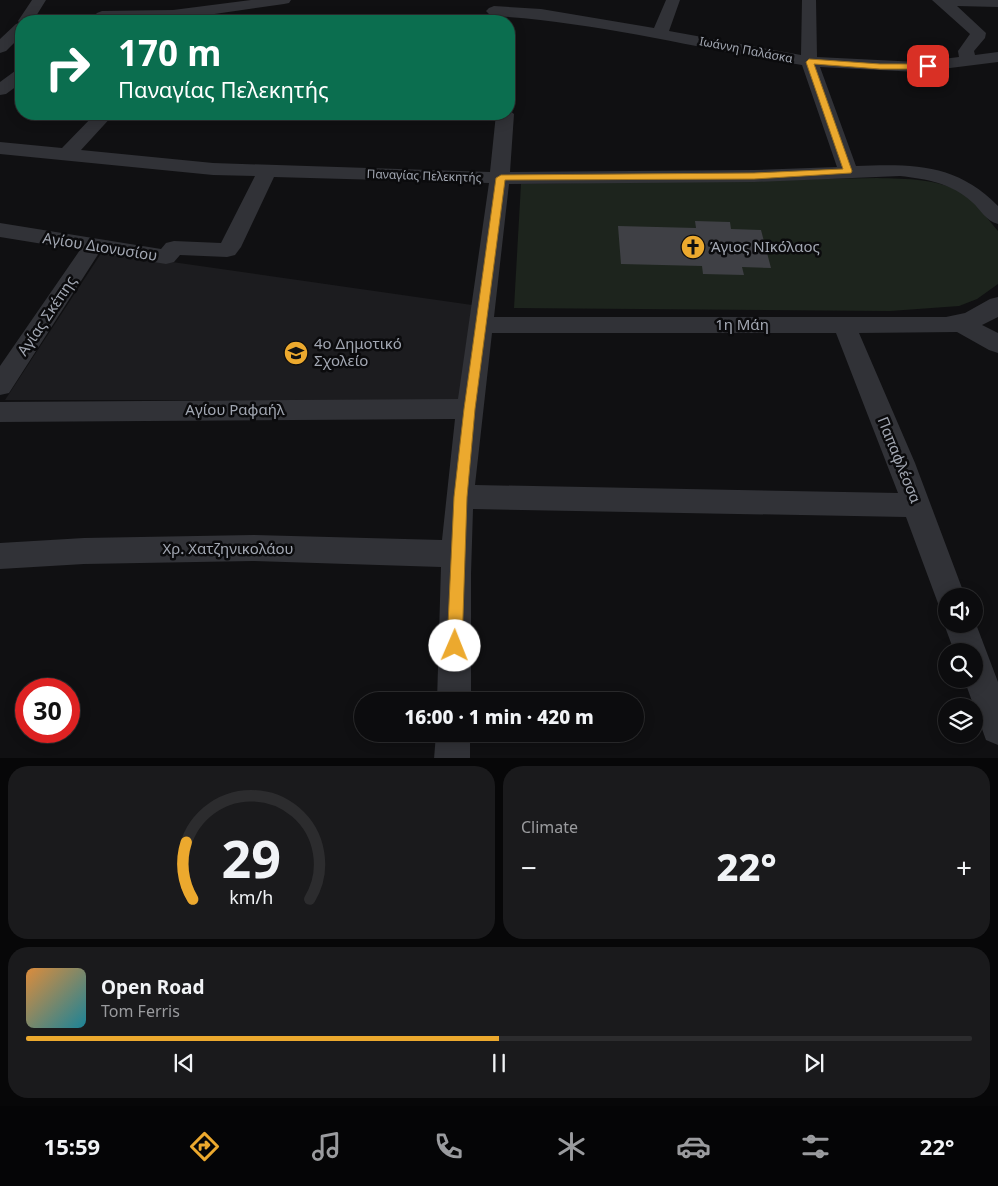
<!DOCTYPE html>
<html lang="en">
<head>
<meta charset="utf-8">
<style>
  :root { --surface:#0c0c0e; --page:#1a1a1c; --text:#f1f3f6; --muted:#9a9b9e; --line:#2c2c2e; --accent:#eca92e }
  body { margin:0; font-family:"Noto Sans",sans-serif; background:var(--page); color:var(--text); height:100vh; display:flex; flex-direction:column; font-size:19px; white-space:nowrap }
  * { box-sizing:border-box; margin:0 }
  p { font-size:16px; color:var(--muted) }
  .icon { flex:none; width:28px; height:28px; fill:none; stroke:currentColor; stroke-width:2; stroke-linecap:round; stroke-linejoin:round }
  .map { position:relative; height:758px; overflow:hidden }
  .side { display:flex; flex-direction:column; gap:8px; padding:8px; background:#070708; flex:1 }
  .side>* { flex:none }
  .top-card { position:absolute; left:15px; top:15px; width:500px; height:105px; border-radius:20px; box-shadow:0 2px 12px #0003,0 0 0 1px var(--line); background:#0b6e4f; color:#fff; overflow:hidden }
  .tools { position:absolute; left:938px; top:588px; display:grid; gap:10px }
  .tools a { display:grid; place-items:center; width:45px; height:45px; border-radius:50%; background:var(--surface); box-shadow:0 2px 12px #0003,0 0 0 1px var(--line); font-size:25px }
  .speed { position:absolute; left:15px; top:678px; display:flex; gap:10px; font-size:25px; font-weight:700; text-align:center }
  .speed>* { display:grid; place-content:center; width:65px; height:65px; border-radius:50%; background:var(--surface); box-shadow:0 2px 12px #0003,0 0 0 1px var(--line); line-height:1 }
  .speed .limit { border:8px solid #d22; background:#fff; color:#111 }
  .pin { position:absolute; display:grid; place-items:center; width:42px; height:42px; color:#fff; margin:-21px; border-radius:10px; box-shadow:0 2px 8px #0006 }
  .me { position:absolute; width:55px; margin:-28px; rotate:1deg; stroke-linejoin:round; filter:drop-shadow(0 0 4px #0008) }
  .turn { display:flex; align-items:center; gap:18px; height:105px; padding:0 20px; font-size:22px }
  .turn .icon { width:65px; height:65px; stroke-width:2.5 }
  .turn b { display:block; font-size:35px; line-height:42px }
  .big { font-size:38px; font-weight:800; line-height:1.1 }
  .side .widget { flex:1; display:flex; flex-direction:column; justify-content:center; gap:8px; min-width:0; padding:0 18px; border-radius:20px; background:var(--page) }
  .side .dial { align-items:center; gap:0 }
  .dial svg { height:130px; overflow:visible; fill:none; stroke:var(--line); stroke-width:7; stroke-linecap:round; text-anchor:middle }
  .dial text { fill:var(--text); stroke:none }
  .song { display:flex; align-items:center; gap:15px }
  .cover { width:60px; height:60px; border-radius:8px; background:linear-gradient(135deg,hsl(30 70% 55%),hsl(190 70% 35%)) }
  .played { height:5px; border-radius:2px; background:linear-gradient(90deg,var(--accent) 50%,var(--line) 50%) }
  .keys { display:flex; justify-content:space-around; direction:ltr }
  .heat { display:flex; justify-content:space-between; align-items:center; font-size:28px; direction:ltr }
  .side .tiles { flex:1; display:grid; gap:8px; grid-template-columns:1fr 1fr }
  .widget:last-child { grid-column:span 2 }
  .trip { position:absolute; left:354px; top:692px; width:290px; height:50px; border-radius:25px; background:var(--surface); box-shadow:0 2px 12px #0003,0 0 0 1px var(--line); font-weight:800; line-height:50px; text-align:center }
  .menu { display:flex; height:80px; justify-content:space-around; align-items:center; background:#050506; color:var(--muted) }
  .menu .icon { width:35px; height:35px }
  .menu .current { color:var(--accent) }
  .menu b { font-size:22px; color:var(--text) }
  .map>svg:first-child { display:block }
  .built { fill:#1c1c1f }
  .green { fill:#1d241d }
  .building { fill:#3f4045 }
  .lines { fill:none; stroke-linecap:round; stroke-linejoin:round }
  .street { fill:#313237; fill-rule:evenodd }
  .route { fill:#eca92e; stroke:#996e1e }
  .labels { text-anchor:middle; stroke-width:5; stroke-linejoin:round; paint-order:stroke }
  .far-street-label { font-size:12px; fill:#a2a7b2; stroke:#0b0b0d }
  .street-label { font-size:15px; fill:#a2a7b2; stroke:#0b0b0d }
  .poi-label { font-size:15px; fill:#a2a7b2; stroke:#0b0b0d; text-anchor:start }
</style>
</head>
<body>
<div class="map">
<svg width="998" height="759" viewBox="0 0 998 759">
  <rect width="100%" height="100%" fill="#101012"/>
  <polygon class="built" points="102,252 472,305 459,400 5,400"/>
  <path class="green" d="M 877,178 C 906,179 939,178 964,194 C 977,203 988,220 998,231 L 998,284 L 977,299 L 959,306 L 890,311 L 514,308 L 521,184 Z"/>
  <polygon class="building" points="695,221 730,222 731,229 761,230 771,268 742,267 744,275 703,274 702,266 621,264 618,226 696,228"/>
  <g class="lines">
    <g class="street">
      <polygon points="32,0 46,0 33,21 21,21 21,36 6,51 0,53 0,39 16,24 20,23 18,21"/>
      <polygon points="251,0 291,0 289,3 284,4 173,20 102,21 97,19 94,16 97,13 102,11 173,10"/>
      <path d="M 666,0 L 680,0 L 669,31 L 801,55 L 802,0 L 816,0 L 817,57 L 918,62 L 959,57 L 958,51 L 970,34 L 932,0 L 998,0 L 998,7 L 957,6 L 986,33 L 985,38 L 974,51 L 975,55 L 998,52 L 998,62 L 918,72 L 820,67 L 856,166 C 912,164 956,163 998,206 L 998,224 C 986,221 981,210 972,202 C 951,183 927,179 900,176 L 754,182 L 509,184 L 494,317 L 946,317 L 965,313 L 990,299 L 998,297 L 998,317 L 982,325 L 998,333 L 998,353 L 989,350 L 957,332 L 859,333 L 915,463 L 965,596 L 946,596 L 946,609 L 939,606 L 906,517 L 473,509 L 471,574 L 471,701 L 437,701 L 441,567 L 253,561 L 84,564 L 0,569 L 0,543 L 84,538 L 253,535 L 442,540 L 455,419 L 0,422 L 0,402 L 458,399 L 489,183 L 274,177 L 241,247 L 235,255 L 227,257 L 180,255 L 174,262 L 166,264 L 99,253 L 9,393 L 0,395 L 0,366 L 80,250 L 0,237 L 0,223 L 161,249 L 166,243 L 174,241 L 221,243 L 255,176 L 213,175 L 0,154 L 0,142 L 62,148 L 95,114 L 114,114 L 81,150 L 213,163 L 490,172 L 496,114 L 509,114 L 509,110 L 514,114 L 510,172 L 754,170 L 837,167 L 802,65 C 699,49 598,22 494,16 L 489,14 L 486,11 L 489,8 L 494,6 L 541,9 L 654,28 ZM 492,333 L 836,333 L 898,493 L 475,485 Z"/>
      <polygon points="21,70 21,83 6,94 0,95 0,82 15,71"/>
      <polygon points="946,619 946,624 974,624 974,619 976,624 998,682 998,745 986,740 964,679 974,679 974,651 954,651 944,624"/>
      <polygon points="436,734 470,734 470,759 434,759"/>
    </g>
  </g>
  <polygon class="route" points="809,59 880,64 928,64 931,66 928,69 880,69 814,64 852,171 851,173 754,179 505,180 475,409 467,497 462,646 460,651 455,653 450,651 447,646 454,497 464,409 496,178 501,175 754,173 843,169 806,62"/>
  <defs>
    <g id="church-disc" transform="scale(1.25)"><circle r="9.5" fill="#eca92e" stroke="#0b0b0d"/><path d="M-1.2-6h2.4v3.5h3.3v2.4h-3.3V6h-2.4V-.1h-3.3v-2.4h3.3Z" fill="#111"/></g>
    <g id="school-disc" transform="scale(1.25)"><circle r="9.5" fill="#eca92e" stroke="#0b0b0d"/><path d="M0-5L7-2L0 1L-7-2ZM-4 1L0 2.5L4 1V4Q0 6-4 4Z" fill="#111"/></g>
  </defs>
  <g fill-rule="evenodd">
    <use href="#church-disc" x="693" y="247"/>
    <use href="#school-disc" x="296" y="353"/>
  </g>
  <g class="labels">
    <g class="far-street-label">
      <text transform="translate(746 50) rotate(11)" y="4">Ιωάννη Παλάσκα</text>
      <text transform="translate(424 176) rotate(2)" y="4">Παναγίας Πελεκητής</text>
    </g>
    <g class="street-label">
      <text transform="translate(100 247) rotate(9)" y="5">Αγίου Διονυσίου</text>
      <text transform="translate(47 316) rotate(-56)" y="5">Αγίας Σκέπης</text>
      <text x="742" y="330">1η Μάη</text>
      <text x="235" y="415">Αγίου Ραφαήλ</text>
      <text transform="translate(899 460) rotate(68)" y="5">Παπαφλέσσα</text>
      <text x="228" y="554">Χρ. Χατζηνικολάου</text>
    </g>
    <g class="poi-label">
      <text x="710" y="252">Άγιος ΝΙκόλαος</text>
      <text x="314" y="349">4ο Δημοτικό<tspan x="314" dy="17">Σχολείο</tspan></text>
    </g>
  </g>
</svg>
<div class="tools">
<a><svg class="icon" aria-label="sound" viewBox="0 0 24 24"><path d="M4 9h4l5-4v14l-5-4H4zM17 9q2 3 0 6"/></svg></a>
<a><svg class="icon" aria-label="search" viewBox="0 0 24 24"><circle cx="10" cy="10" r="6"/><path d="M15 15l6 6"/></svg></a>
<a><svg class="icon" aria-label="layers" viewBox="0 0 24 24"><path d="M12 4l9 5-9 5-9-5zM3 14l9 5 9-5"/></svg></a>
</div>
<div class="speed"><div class="limit">30</div></div>
<div class="pin" style="left:928px;top:66px;background:#d93025"><svg class="icon" aria-label="arrive" viewBox="0 0 24 24"><path d="M6 21V4h12l-3 4 3 4H6"/></svg></div>
<svg class="me" style="left:455px;top:646px" viewBox="-20 -20 40 40"><circle r="19" fill="#fff"/><path d="M0-13L10 11 0 6-10 11z" fill="#eca92e"/></svg>
<div class="trip">16:00 · 1 min · 420 m</div>
<div class="top-card">
<div class="turn"><svg class="icon" aria-label="right" viewBox="0 0 24 24"><path d="M7 20v-9h11M14 6l5 5-5 5"/></svg><div><b>170 m</b>Παναγίας Πελεκητής</div></div>
</div>
</div>
<section class="side">
<div class="tiles">
<div class="widget dial"><svg viewBox="0 0 100 80">
<path d="M14 69A42 42 0 1 1 86 69"/>
<path d="M14 69A42 42 0 0 1 10 34" stroke="#eca92e"/>
<text x="50" y="56" font-size="32" font-weight="700">29</text>
<text x="50" y="72" font-size="11">km/h</text>
</svg></div>
<div class="widget"><p>Climate</p>
<div class="heat"><a>−</a><b class="big">22°</b><a>+</a></div>
</div>
<div class="widget">
<div class="song"><i class="cover"></i><div><b>Open Road</b><p>Tom Ferris</p></div></div>
<div class="played"></div>
<div class="keys"><svg class="icon" aria-label="previous" viewBox="0 0 24 24"><path d="M18 5L8 12l10 7zM5 5v14"/></svg><svg class="icon" aria-label="pause" viewBox="0 0 24 24"><path d="M8 5v14M16 5v14"/></svg><svg class="icon" aria-label="next" viewBox="0 0 24 24"><path d="M6 5l10 7-10 7zM19 5v14"/></svg></div>
</div>
</div>
</section>
<nav class="menu">
<b>15:59</b>
<svg class="icon current" aria-label="directions" viewBox="0 0 24 24"><path d="M12 3l9 9-9 9-9-9zM9 14v-3h6M13 9l2 2-2 2"/></svg>
<svg class="icon" aria-label="music" viewBox="0 0 24 24"><path d="M9 18V5l10-2v13"/><circle cx="6" cy="18" r="3"/><circle cx="16" cy="16" r="3"/></svg>
<svg class="icon" aria-label="phone" viewBox="0 0 24 24"><path d="M5 4h4l2 5-3 2q2 4 5 5l2-3 5 2v4C11 20 4 13 5 4z"/></svg>
<svg class="icon" aria-label="climate" viewBox="0 0 24 24"><path d="M12 3v18M4 7l16 10M4 17L20 7"/></svg>
<svg class="icon" aria-label="car" viewBox="0 0 24 24"><path d="M5 17H2v-5l4-1 3-4h7l3 4 3 1v5h-3M9 17h6M6 11h13"/><circle cx="7" cy="17" r="2"/><circle cx="17" cy="17" r="2"/></svg>
<svg class="icon" aria-label="filters" viewBox="0 0 24 24"><path d="M4 7h16M4 17h16"/><circle cx="9" cy="7" r="2"/><circle cx="15" cy="17" r="2"/></svg>
<b>22°</b>
</nav>
</body>
</html>
